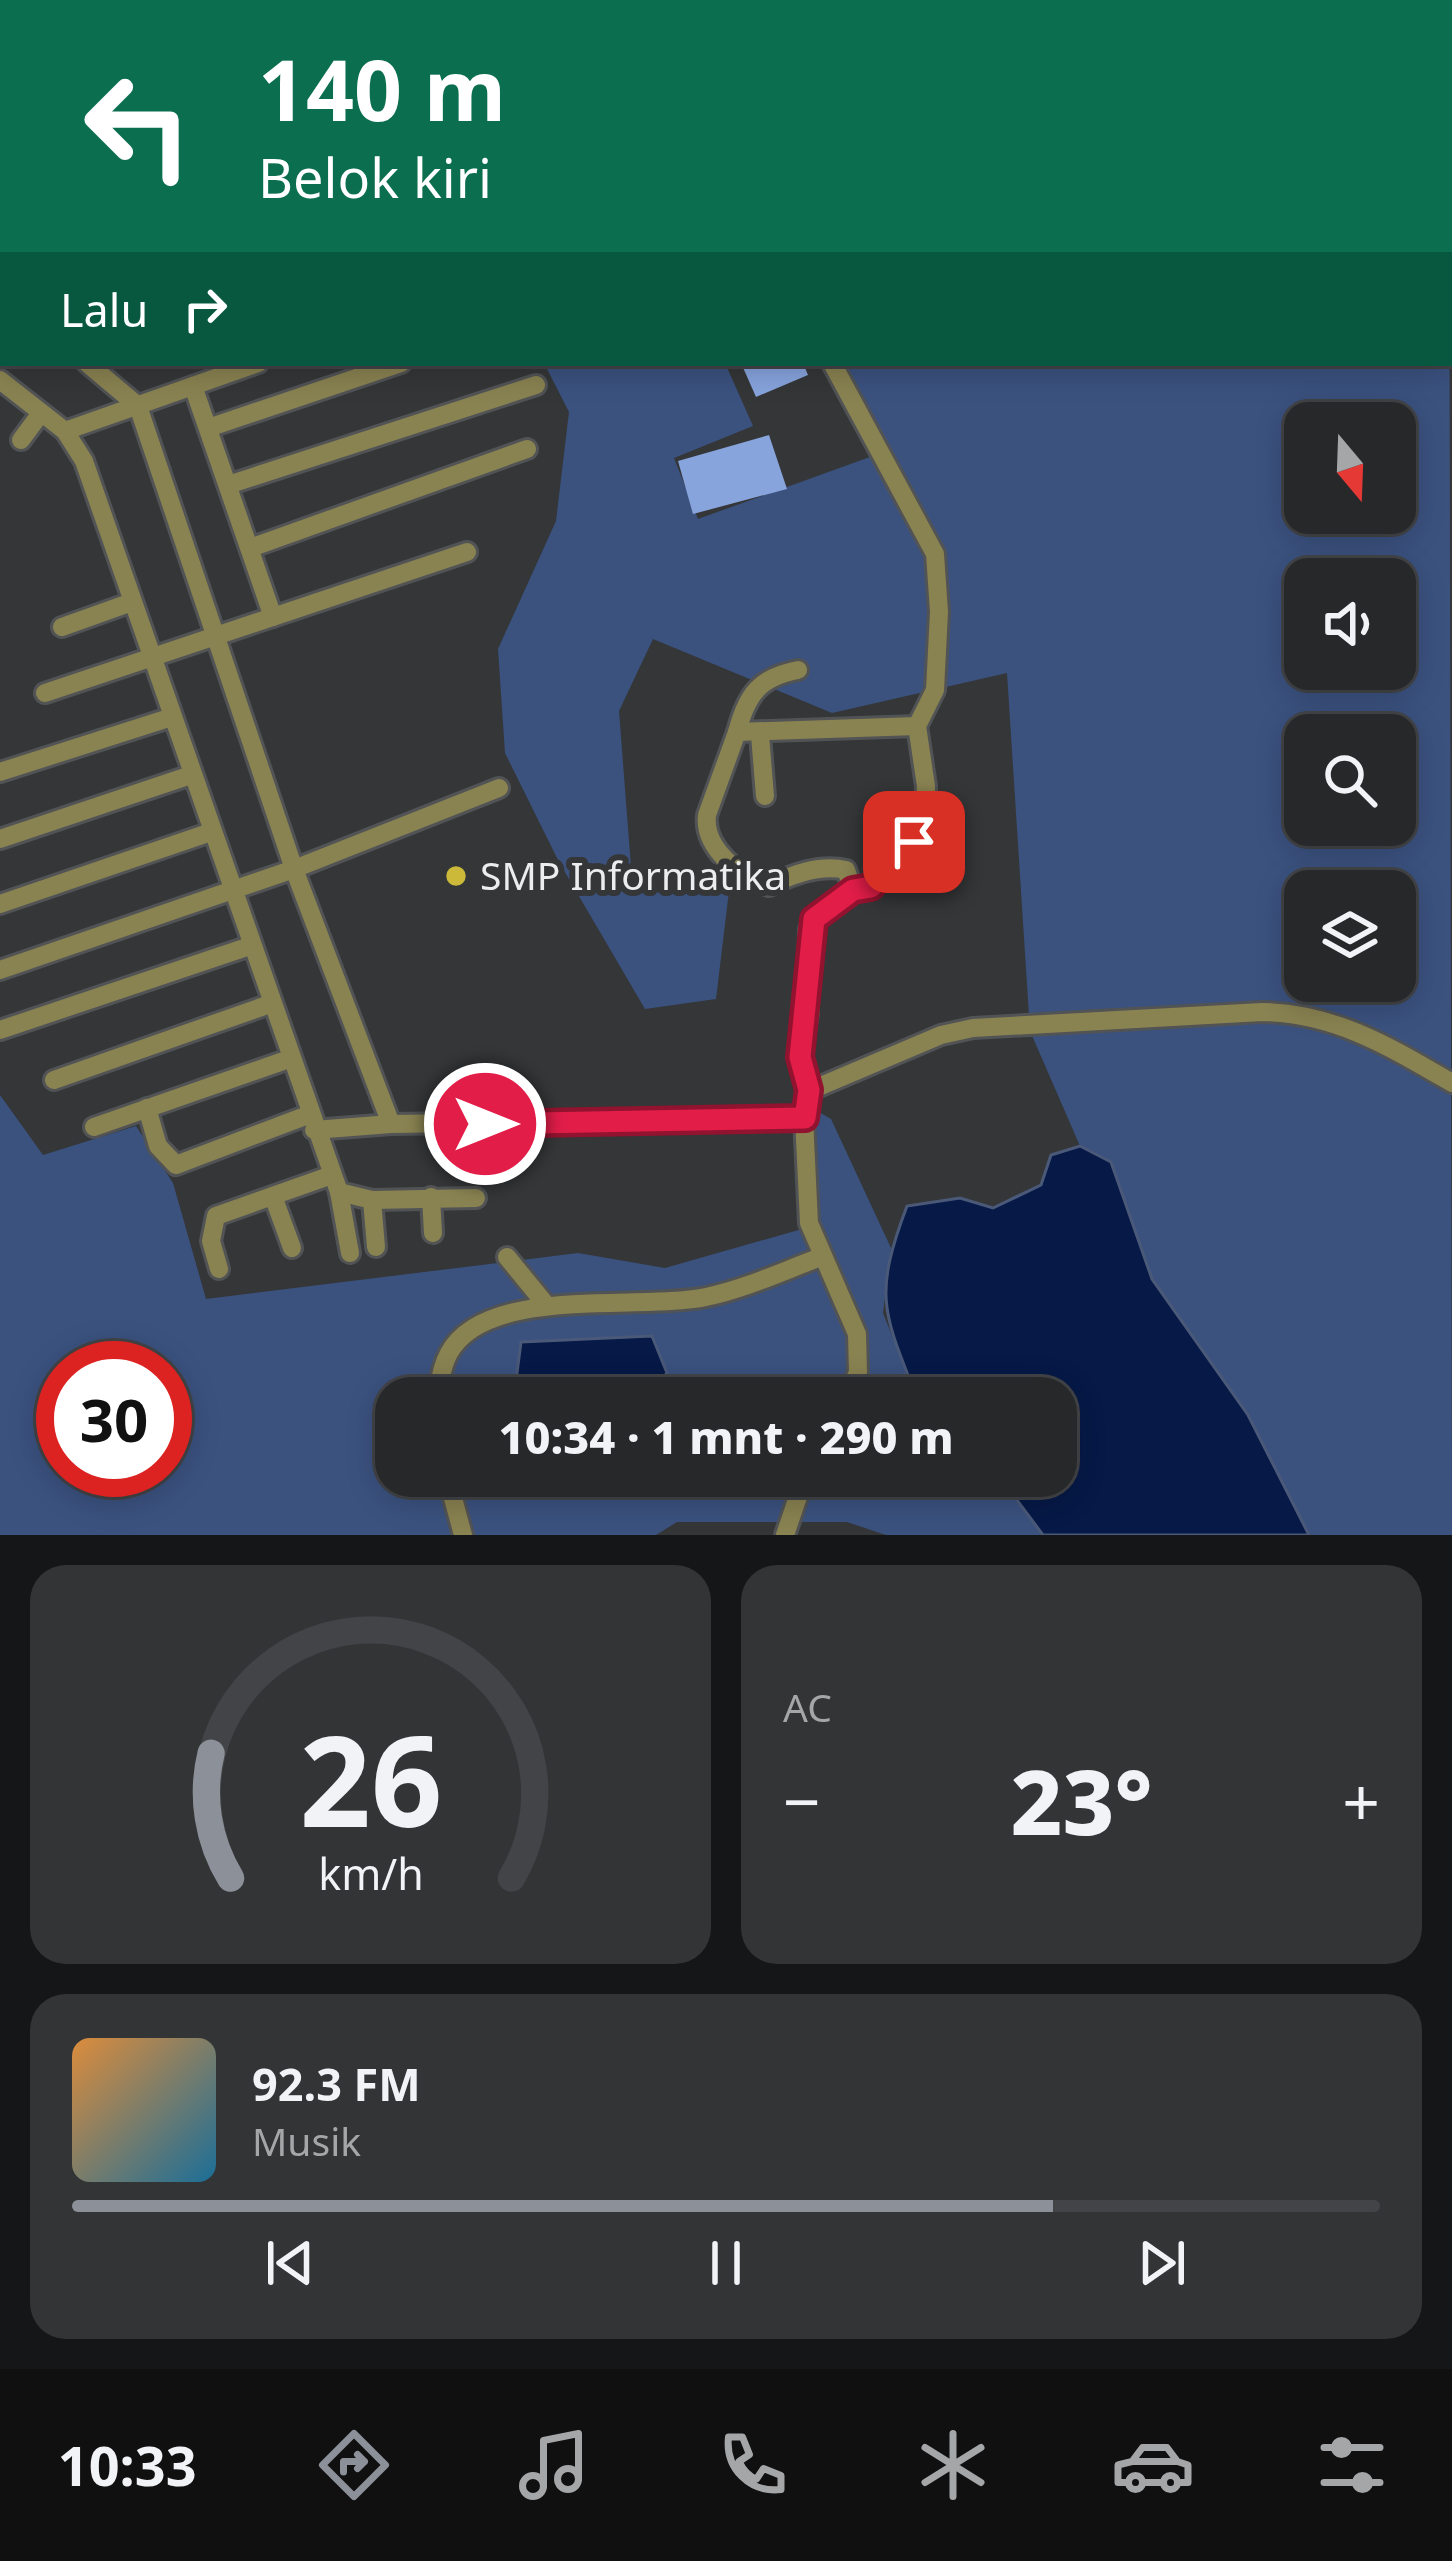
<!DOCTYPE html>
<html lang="id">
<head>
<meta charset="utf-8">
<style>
  :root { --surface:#27282a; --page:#333436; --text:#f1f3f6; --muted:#a4a6a8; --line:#434447; --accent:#8c9099 }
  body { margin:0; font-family:"Noto Sans",sans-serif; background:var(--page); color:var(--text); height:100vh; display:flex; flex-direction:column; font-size:45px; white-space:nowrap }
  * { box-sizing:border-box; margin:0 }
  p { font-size:39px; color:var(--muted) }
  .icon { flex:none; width:66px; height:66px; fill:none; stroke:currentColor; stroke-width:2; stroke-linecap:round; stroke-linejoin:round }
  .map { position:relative; height:1535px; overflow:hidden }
  .sheet { display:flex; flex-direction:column; gap:30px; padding:30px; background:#151617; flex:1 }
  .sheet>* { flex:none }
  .top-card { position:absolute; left:0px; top:0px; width:1452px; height:366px; box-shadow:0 6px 30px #0003,0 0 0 3px var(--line); background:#0b6e4f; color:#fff; overflow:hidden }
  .needle { width:78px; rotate:161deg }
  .buttons { position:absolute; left:1284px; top:402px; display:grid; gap:24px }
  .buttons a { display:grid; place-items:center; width:132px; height:132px; border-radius:24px; background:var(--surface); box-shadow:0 6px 30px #0003,0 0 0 3px var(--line); font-size:60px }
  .speed { position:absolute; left:36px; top:1341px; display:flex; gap:24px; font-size:60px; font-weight:700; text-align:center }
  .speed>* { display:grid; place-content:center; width:156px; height:156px; border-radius:50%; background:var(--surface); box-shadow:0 6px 30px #0003,0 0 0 3px var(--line); line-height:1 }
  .speed .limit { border:18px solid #d22; background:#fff; color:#111 }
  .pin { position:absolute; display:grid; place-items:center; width:102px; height:102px; color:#fff; margin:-51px; border-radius:24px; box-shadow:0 6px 18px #0006 }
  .me { position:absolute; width:132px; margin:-66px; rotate:90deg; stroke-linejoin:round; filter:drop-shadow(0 0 9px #0008) }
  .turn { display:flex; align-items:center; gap:42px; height:252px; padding:0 60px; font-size:54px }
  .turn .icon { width:156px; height:156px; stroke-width:2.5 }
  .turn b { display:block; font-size:84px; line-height:102px }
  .then { display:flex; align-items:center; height:114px; padding:0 60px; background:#0003; gap:24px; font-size:45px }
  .big { font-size:90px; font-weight:800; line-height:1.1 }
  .sheet .card { flex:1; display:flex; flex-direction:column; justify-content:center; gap:18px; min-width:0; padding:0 42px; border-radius:36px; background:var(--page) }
  .sheet .dial { align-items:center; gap:0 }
  .dial svg { height:312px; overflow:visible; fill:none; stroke:var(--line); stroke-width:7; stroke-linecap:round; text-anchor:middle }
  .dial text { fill:var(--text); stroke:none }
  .song { display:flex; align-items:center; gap:36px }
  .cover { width:144px; height:144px; border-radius:18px; background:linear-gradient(135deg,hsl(30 70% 55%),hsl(200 70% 35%)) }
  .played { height:12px; border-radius:6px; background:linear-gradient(90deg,var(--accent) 75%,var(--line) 75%) }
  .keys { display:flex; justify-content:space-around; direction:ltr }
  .heat { display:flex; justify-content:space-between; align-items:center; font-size:66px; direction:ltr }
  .sheet .tiles { flex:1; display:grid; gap:30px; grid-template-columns:1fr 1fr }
  .card:last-child { grid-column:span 2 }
  .trip { position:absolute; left:375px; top:1377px; width:702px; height:120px; border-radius:36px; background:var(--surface); box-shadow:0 6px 30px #0003,0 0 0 3px var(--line); font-weight:800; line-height:120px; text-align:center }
  .dock { display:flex; height:192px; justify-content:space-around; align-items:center; background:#101011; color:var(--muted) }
  .dock .icon { width:84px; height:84px }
  .dock .active { color:var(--accent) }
  .dock b { font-size:54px; color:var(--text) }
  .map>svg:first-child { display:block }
  .green { fill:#3b527f; fill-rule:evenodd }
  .water { fill:#061947; stroke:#4b5979; stroke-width:3 }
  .building { fill:#87a4dd }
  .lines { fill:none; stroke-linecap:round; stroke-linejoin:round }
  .minor-casing { stroke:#515355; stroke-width:24 }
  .minor { stroke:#898251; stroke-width:18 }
  .route-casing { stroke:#92132f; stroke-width:30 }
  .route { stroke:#e11d48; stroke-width:21 }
  .poi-dot { fill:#ccb939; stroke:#343638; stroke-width:4.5 }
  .labels { text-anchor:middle; stroke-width:12; stroke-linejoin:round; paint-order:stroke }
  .poi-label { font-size:39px; fill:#ecedef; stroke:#343638; text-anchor:start }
</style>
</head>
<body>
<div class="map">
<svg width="1452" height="1535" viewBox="0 0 1452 1535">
  <rect width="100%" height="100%" fill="#343638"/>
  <g class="green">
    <polygon points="0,0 416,0 417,3 3,3 0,172"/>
    <polygon points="874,0 1384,0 1385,3 875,3"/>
    <path d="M 1449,76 L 1452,1535 L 1309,1535 L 1248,1415 L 1152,1279 L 1111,1162 L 1080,1146 L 1030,1031 L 1007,673 L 832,713 L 653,639 L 619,711 L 633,893 L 729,891 L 716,999 L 645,1009 L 559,862 L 505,753 L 498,649 L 556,521 L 569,412 L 544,363 L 725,363 L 753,426 L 674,458 L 698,519 L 881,453 L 838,363 L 1449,363 ZM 1305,423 L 1395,423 L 1395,513 L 1305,513 ZM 1305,579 L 1395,579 L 1395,669 L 1305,669 ZM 1305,735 L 1395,735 L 1395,825 L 1305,825 ZM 1305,891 L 1395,891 L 1395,981 L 1305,981 Z"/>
    <path d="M 0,1095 L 43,1155 L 136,1126 L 173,1183 L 206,1299 L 578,1253 L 665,1268 L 802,1229 L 801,1102 L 831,1119 L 891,1248 L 883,1313 L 917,1398 L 645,1398 L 667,1373 L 516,1398 L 396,1398 L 396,1476 L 999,1476 L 1043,1535 L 886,1535 L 847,1522 L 677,1522 L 656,1535 L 0,1535 ZM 63,1368 L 165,1368 L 165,1470 L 63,1470 Z"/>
  </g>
  <g class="water">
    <path d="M 1080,1146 L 1111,1162 L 1152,1279 L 1248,1415 L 1309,1535 L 1043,1535 L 999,1476 L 1056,1476 L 1056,1398 L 917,1398 C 883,1312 873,1296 907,1206 L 960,1198 L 993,1208 L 1041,1185 L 1051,1155 Z"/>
    <polygon points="652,1336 667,1373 645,1398 514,1396 521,1342"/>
  </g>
  <g class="building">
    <polygon points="741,363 803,363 808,375 756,397"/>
    <polygon points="769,435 787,489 693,514 678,461"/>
  </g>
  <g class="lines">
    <g class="minor-casing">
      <g id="minor">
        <polyline points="653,0 654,3"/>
        <polyline points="0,289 3,292"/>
        <polyline points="87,363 138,406 294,869 391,1124 804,1118"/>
        <polyline points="832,363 935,554 939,612 935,690 917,726 926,786 925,816 914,842 871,887 853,890 822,910 809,929 808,1014 800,1057 809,1091 804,1118 809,1223 857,1334 858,1372 847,1398"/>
        <polyline points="0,380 65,431 84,461 339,1192 372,1200 476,1198"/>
        <polyline points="193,386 273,617"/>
        <polyline points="208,428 401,363"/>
        <polyline points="65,431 258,363"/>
        <polyline points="21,440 41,413"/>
        <polyline points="228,485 536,385"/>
        <polyline points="250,548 527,449"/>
        <polyline points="62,627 132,602"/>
        <path d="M 798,670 C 760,677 747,694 737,732 L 917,726"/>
        <polyline points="45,693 467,552"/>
        <path d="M 737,732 L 707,815 C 703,848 740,877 769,886 C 793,874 820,864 846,870 L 853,890"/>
        <polyline points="760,735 765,796"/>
        <polyline points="0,772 172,717"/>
        <polyline points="0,839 191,775"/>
        <polyline points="0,904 211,832"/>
        <polyline points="0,970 294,869 499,788"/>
        <polyline points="0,1030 250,946"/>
        <polyline points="54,1080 270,1004"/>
        <path d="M 809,1091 L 941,1035 L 973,1028 L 1262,1012 C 1335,1013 1390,1047 1452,1083"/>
        <polyline points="147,1108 158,1146 176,1165 308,1115"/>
        <polyline points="94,1127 289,1059"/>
        <polyline points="314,1130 391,1124"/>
        <polyline points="339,1192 350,1253"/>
        <polyline points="273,1196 292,1248"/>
        <polyline points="431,1197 433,1233"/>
        <polyline points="372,1200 376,1247"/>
        <polyline points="507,1257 547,1306"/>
        <polyline points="219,1269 211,1241 216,1216 329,1176"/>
        <path d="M 437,1398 C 440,1383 441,1367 449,1353 C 486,1285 639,1311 706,1297 C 745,1289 783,1271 821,1257"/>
        <polyline points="447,1476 463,1535"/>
        <polyline points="785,1535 805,1476"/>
      </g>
    </g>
    <use href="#minor" class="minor"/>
  </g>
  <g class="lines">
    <g class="route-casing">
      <polyline id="route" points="485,1124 805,1118 809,1090 800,1057 814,919 853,890 871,887 914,842"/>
    </g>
    <use href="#route" class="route"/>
  </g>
  <circle class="poi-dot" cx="456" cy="876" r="12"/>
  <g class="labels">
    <g class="poi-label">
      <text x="480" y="890">SMP Informatika</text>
    </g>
  </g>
</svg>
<div class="buttons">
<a><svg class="needle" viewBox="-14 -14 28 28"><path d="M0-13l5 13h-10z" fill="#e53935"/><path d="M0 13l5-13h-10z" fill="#a4a6a8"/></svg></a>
<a><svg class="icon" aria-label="sound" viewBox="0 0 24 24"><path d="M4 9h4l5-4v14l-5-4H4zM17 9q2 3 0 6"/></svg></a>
<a><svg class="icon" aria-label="search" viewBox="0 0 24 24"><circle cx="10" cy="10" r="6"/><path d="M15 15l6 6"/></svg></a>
<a><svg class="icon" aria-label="layers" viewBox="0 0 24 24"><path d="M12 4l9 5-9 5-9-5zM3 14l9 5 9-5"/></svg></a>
</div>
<div class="speed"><div class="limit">30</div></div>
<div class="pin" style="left:914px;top:842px;background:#d93025"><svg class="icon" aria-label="arrive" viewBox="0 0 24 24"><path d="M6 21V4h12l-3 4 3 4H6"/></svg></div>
<svg class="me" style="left:485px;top:1124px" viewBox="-20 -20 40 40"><circle r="17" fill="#e11d48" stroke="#fff" stroke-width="3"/><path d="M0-11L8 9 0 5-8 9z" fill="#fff"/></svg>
<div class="trip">10:34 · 1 mnt · 290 m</div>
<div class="top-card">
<div class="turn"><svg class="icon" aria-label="left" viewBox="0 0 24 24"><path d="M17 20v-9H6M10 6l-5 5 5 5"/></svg><div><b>140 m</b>Belok kiri</div></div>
<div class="then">Lalu<svg class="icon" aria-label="right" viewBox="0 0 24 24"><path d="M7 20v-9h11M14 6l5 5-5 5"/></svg></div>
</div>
</div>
<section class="sheet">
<div class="tiles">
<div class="card dial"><svg viewBox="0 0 100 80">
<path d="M14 69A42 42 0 1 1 86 69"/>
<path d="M14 69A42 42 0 0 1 9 37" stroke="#8c9099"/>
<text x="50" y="56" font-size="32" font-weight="700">26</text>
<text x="50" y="72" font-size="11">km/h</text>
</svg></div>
<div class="card"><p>AC</p>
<div class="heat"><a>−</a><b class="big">23°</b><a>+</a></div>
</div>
<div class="card">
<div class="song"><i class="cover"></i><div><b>92.3 FM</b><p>Musik</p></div></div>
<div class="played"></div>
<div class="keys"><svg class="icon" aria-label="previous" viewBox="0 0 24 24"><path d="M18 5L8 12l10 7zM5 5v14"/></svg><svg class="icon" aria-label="pause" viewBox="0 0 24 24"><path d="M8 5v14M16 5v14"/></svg><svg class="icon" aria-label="next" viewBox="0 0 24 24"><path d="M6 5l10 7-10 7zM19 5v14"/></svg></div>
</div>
</div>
</section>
<nav class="dock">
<b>10:33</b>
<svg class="icon active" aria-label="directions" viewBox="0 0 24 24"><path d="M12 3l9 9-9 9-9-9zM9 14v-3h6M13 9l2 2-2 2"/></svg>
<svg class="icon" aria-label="music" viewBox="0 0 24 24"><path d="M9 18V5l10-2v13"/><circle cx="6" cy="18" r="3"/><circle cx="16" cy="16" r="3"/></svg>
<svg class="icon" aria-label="phone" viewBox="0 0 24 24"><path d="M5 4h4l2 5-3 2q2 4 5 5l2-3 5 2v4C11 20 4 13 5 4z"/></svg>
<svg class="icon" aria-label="climate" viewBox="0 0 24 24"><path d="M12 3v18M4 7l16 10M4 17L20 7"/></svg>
<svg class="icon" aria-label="car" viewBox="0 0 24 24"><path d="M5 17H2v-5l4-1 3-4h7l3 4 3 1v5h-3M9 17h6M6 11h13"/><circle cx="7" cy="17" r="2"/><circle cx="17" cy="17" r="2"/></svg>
<svg class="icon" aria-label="filters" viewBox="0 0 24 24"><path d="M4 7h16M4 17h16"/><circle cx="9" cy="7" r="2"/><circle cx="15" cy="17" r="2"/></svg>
</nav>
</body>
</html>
